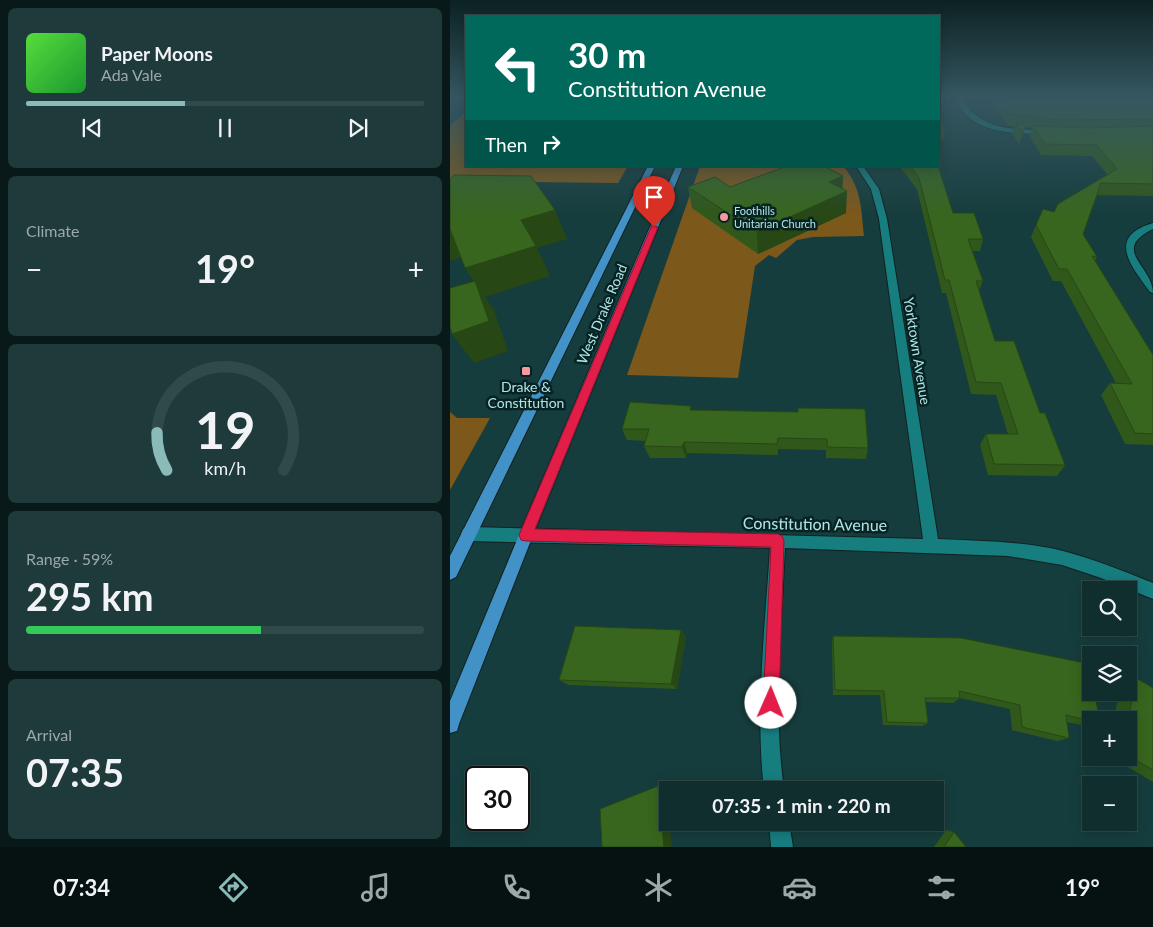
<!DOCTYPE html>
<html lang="en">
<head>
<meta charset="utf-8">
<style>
  :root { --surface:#102e2e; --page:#1e3a3a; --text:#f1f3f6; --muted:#9ca8aa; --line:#304a4a; --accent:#8bbbb9 }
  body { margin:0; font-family:Lato,sans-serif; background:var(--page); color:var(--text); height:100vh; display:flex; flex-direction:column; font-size:19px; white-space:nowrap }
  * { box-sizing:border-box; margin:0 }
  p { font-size:16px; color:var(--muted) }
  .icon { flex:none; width:28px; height:28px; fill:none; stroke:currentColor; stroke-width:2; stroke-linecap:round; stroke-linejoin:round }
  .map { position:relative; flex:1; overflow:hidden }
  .details { display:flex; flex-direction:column; gap:8px; padding:8px; background:#091919; width:450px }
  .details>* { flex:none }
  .banner { position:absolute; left:15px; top:15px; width:475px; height:152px; border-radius:0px; box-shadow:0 2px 12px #0003,0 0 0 1px var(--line); background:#00695c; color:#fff; overflow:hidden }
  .tools { position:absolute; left:632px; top:581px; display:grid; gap:10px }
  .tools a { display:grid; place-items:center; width:55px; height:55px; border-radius:0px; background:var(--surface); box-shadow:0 2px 12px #0003,0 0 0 1px var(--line); font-size:25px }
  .speed { position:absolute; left:15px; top:766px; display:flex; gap:10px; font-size:25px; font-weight:700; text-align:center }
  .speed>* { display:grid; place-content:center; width:65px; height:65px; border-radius:50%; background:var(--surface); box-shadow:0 2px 12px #0003,0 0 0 1px var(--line); line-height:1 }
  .speed .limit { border:2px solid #111; border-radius:8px; background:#fff; color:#111 }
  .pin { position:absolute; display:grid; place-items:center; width:42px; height:42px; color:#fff; margin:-51px -21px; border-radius:50% 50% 50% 0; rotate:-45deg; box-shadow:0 0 5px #0007 }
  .pin .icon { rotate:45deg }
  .me { position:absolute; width:55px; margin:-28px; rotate:1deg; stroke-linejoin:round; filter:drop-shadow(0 0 4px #0008) }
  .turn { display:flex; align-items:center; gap:18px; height:105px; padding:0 20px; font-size:22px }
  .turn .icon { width:65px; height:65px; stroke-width:2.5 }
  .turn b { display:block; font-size:35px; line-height:42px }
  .then { display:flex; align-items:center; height:48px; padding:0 20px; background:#0003; gap:10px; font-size:19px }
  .big { font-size:38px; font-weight:700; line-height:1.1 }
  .details .tile { flex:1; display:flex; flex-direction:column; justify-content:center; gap:8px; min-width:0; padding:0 18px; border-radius:8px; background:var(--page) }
  .details .dial { align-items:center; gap:0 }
  .dial svg { height:130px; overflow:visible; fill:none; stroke:var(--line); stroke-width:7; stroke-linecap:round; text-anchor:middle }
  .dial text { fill:var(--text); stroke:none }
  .song { display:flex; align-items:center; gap:15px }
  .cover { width:60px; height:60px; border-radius:8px; background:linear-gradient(135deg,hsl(110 70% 55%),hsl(130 70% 35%)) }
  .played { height:5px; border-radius:2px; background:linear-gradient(90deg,var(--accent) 40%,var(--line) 40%) }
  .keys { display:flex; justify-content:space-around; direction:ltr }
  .heat { display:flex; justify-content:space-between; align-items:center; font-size:28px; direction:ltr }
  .charge { height:8px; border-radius:4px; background:linear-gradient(90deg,#34c759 59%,var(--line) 0) }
  .trip { position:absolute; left:209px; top:781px; width:285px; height:50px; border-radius:0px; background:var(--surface); box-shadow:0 2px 12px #0003,0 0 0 1px var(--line); font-weight:700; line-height:50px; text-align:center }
  .menu { display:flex; height:80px; justify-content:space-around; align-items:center; background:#061212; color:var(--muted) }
  .menu .icon { width:35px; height:35px }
  .menu .on { color:var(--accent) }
  .menu b { font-size:22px; color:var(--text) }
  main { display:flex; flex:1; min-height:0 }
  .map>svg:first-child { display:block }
  .green { fill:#7c581b }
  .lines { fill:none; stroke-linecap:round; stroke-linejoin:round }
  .stream { fill:#410310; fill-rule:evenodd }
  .street-casing { stroke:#112121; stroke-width:2 }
  .primary-casing { stroke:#112121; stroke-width:2 }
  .street { fill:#177e80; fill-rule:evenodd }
  .primary { fill:#4292c7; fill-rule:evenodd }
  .wall { fill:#30581a }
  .shaded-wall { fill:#274715 }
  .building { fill:#38661e; stroke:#274715 }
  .route { fill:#e11d48; stroke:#92132f }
  .poi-dot { fill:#f49a9f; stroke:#072222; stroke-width:2 }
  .labels { text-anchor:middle; stroke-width:5; stroke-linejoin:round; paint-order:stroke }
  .far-poi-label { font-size:11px; fill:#b0e5e5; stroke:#072222; text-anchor:start }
  .street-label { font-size:14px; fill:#b0e5e5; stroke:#072222 }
  .poi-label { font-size:14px; fill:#b0e5e5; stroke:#072222 }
  .near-street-label { font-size:16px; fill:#b0e5e5; stroke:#072222 }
</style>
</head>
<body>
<main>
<section class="details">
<div class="tile">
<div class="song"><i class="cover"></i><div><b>Paper Moons</b><p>Ada Vale</p></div></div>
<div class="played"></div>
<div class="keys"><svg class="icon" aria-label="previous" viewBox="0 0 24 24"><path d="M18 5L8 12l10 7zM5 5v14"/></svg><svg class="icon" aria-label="pause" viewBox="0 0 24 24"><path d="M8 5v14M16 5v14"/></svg><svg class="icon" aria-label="next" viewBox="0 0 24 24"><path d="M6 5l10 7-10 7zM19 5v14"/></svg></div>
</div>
<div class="tile"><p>Climate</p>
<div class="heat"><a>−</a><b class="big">19°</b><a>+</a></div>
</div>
<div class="tile dial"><svg viewBox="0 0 100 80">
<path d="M14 69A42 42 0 1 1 86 69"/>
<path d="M14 69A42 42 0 0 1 8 46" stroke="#8bbbb9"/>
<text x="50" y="56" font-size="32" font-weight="700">19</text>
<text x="50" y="72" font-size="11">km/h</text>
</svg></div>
<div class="tile"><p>Range · 59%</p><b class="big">295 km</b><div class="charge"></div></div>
<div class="tile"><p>Arrival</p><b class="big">07:35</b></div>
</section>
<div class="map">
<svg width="703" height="847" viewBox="0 0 703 847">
  <rect width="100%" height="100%" fill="#163d3d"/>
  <g class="green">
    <polygon points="16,112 16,166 178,166 168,183 0,181 0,125"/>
    <path d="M 250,166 L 393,166 C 412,188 411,209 414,236 L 363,237 L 347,240 L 326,258 L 319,255 L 305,266 L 288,378 L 177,375 Z"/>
    <polygon points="0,412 7,418 40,418 0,490"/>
  </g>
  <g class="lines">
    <polygon class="stream" points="4,97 9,97 0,102 0,100"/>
    <g class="street-casing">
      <g id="street">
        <path d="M 506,97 L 512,97 C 528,130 563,130 596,130 L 599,132 L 596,134 C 571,134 535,134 516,115 C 512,110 509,103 506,97 Z"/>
        <path d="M 406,166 L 413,166 L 429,189 L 437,219 L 488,539 C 529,541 572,541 613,551 C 644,559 673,571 703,583 L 703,599 L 651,578 L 612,565 L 558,556 L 335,548 C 331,628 323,711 334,790 L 314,790 C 305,711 315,627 320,548 L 18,541 L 13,539 L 11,534 L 13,529 L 18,527 L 473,539 L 429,219 L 421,189 Z"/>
        <path d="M 703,223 L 703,229 C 660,250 703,266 703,293 L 700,292 C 681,266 656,237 703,223 Z"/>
        <polygon points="319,822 339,822 343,847 321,847"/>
      </g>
    </g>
    <g class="primary-casing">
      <g id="primary">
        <polygon points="198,166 205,166 6,577 0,580 0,556"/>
        <polygon points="226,166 233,166 83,535 9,724 7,731 0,733 0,701 69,535"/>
      </g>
    </g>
    <use href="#street" class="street"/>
    <use href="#primary" class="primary"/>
  </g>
  <g class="wall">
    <polygon points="539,97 703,97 703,196 647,195 633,234 647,257 645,261 703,355 703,445 675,444 651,395 660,383 666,383 611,281 603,281 581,237 586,225 658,175 642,156 591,155 579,136 582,127 576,127 569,144 562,134 565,126 557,125"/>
    <polygon points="489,115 495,130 493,141 489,137"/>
    <polygon points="449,166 488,166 503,213 533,239 530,251 522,251 533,281 529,290 545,341 590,413 615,465 607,476 538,475 530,445 536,434 558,434 546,395 521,394 496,293 492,293 467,189"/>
    <polygon points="393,176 392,189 396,213 308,254 242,208 238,187 280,187"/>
    <polygon points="242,410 418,448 416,459 376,458 376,450 328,449 328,455 237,453 236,458 200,458 194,446 196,441 177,440 172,429"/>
    <polygon points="236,636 227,689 119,685 109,680"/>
    <polygon points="383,636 641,720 641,724 636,726 617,722 619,738 607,741 562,730 560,709 510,698 503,703 475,702 478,723 472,726 433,725 430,695 383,695 382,643"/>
    <polygon points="686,678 703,688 703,782 663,758 679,758 679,720 664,720 669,692 679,692 679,681"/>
    <polygon points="496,830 504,832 516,847 484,847"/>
  </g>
  <g class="shaded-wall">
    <polygon points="393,176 392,194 397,191 396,213 308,254 307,232 379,182"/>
    <polygon points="105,210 117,239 87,248 100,276 35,297 44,310 58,351 24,363 2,334 26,285 15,268 71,220"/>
    <polygon points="0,228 17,256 0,261"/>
    <polygon points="234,442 237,453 236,458 232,447"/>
    <polygon points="231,630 236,636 227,689 221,684"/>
    <polygon points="208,786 215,786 218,811 218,822 219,822 222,847 214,847"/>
  </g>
  <g class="building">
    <polygon points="549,97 703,97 703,119 611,120 560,114"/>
    <polygon points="489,115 495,130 489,124"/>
    <polygon points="566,123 576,125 572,133"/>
    <polygon points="583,126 638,128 703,126 703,184 651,183 633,234 647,257 642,256 703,355 703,434 685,433 660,383 682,384 617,269 609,269 586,225 593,209 604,212 608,204 667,169 647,145 595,144"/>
    <polygon points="337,166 374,166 393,176 379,182 397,191 307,232 238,187 265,177 280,187"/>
    <polygon points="460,166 488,166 503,213 524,213 533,239 518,239 533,281 526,281 545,341 564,341 590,413 595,413 615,465 544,464 536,434 568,434 551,383 526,382 499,280 495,280 469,178"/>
    <polygon points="4,175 81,176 105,210 71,220 86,246 15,268 0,229 0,179"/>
    <polygon points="25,281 39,321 2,334 0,326 0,288"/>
    <polygon points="180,402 241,406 240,410 348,412 348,408 415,409 418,448 377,447 377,439 328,438 327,444 234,442 232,447 194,446 199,429 172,429"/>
    <polygon points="125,626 231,630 221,684 109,680"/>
    <polygon points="383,636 511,638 640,664 641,672 641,692 645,692 649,720 641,720 641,721 616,715 619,738 572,727 570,705 509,691 510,698 475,698 478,723 437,722 434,691 385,690"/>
    <polygon points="686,678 703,688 703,770 679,756 678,720"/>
    <polygon points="208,786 214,847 152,847 150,809"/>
    <polygon points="504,832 516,847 494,847"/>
  </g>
  <linearGradient id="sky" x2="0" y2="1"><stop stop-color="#0c2222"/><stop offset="0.45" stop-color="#365762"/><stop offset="1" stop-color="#365762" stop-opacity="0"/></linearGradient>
  <rect width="703" height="216" fill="url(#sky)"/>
  <polygon class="route" points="202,225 208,227 85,529 328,534 332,536 334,541 329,703 327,709 321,711 315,709 313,703 321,547 76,541 71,540 69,535"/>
  <g class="poi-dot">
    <circle cx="274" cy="217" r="5"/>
    <rect x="71" y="366" width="10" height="10" rx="2.5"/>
  </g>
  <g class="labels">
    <g class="far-poi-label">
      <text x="284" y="215">Foothills<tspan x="284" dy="13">Unitarian Church</tspan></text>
    </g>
    <g class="street-label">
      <text transform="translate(152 314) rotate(-67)" y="5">West Drake Road</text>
      <text transform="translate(467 351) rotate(81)" y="5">Yorktown Avenue</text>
    </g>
    <g class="poi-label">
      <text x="76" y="392">Drake &amp;<tspan x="76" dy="16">Constitution</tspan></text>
    </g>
    <g class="near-street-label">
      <text transform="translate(365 524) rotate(1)" y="6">Constitution Avenue</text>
    </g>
  </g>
</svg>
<div class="tools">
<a><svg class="icon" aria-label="search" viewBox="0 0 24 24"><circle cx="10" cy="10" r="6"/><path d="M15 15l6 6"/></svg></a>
<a><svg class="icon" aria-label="layers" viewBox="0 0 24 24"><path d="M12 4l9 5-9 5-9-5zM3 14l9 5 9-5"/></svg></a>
<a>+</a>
<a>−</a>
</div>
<div class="speed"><div class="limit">30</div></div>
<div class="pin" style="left:204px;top:227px;background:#d93025"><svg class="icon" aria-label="arrive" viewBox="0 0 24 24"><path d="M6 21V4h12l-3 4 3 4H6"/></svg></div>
<svg class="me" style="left:321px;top:703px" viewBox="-20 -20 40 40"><circle r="19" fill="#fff"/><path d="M0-13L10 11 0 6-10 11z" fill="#e11d48"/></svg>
<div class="trip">07:35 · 1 min · 220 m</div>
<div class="banner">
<div class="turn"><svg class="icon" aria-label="left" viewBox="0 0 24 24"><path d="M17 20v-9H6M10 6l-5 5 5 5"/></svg><div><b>30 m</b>Constitution Avenue</div></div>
<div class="then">Then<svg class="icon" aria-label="right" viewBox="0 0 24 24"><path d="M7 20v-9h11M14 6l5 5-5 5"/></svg></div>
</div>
</div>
</main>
<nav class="menu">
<b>07:34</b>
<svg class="icon on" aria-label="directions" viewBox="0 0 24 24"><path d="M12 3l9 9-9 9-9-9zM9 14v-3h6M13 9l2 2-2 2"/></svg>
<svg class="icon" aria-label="music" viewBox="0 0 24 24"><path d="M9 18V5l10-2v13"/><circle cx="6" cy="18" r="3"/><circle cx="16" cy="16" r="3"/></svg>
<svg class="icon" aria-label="phone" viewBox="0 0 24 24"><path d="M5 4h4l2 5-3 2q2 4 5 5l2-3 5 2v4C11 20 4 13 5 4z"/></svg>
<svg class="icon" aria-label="climate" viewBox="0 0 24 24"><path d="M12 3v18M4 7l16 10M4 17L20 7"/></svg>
<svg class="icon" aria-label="car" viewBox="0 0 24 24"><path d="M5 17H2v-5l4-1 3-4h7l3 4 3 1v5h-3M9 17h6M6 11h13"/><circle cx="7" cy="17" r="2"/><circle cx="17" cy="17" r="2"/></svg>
<svg class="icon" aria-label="filters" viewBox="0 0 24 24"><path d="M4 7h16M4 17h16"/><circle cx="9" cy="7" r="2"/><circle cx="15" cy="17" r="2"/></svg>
<b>19°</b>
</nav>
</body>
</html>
